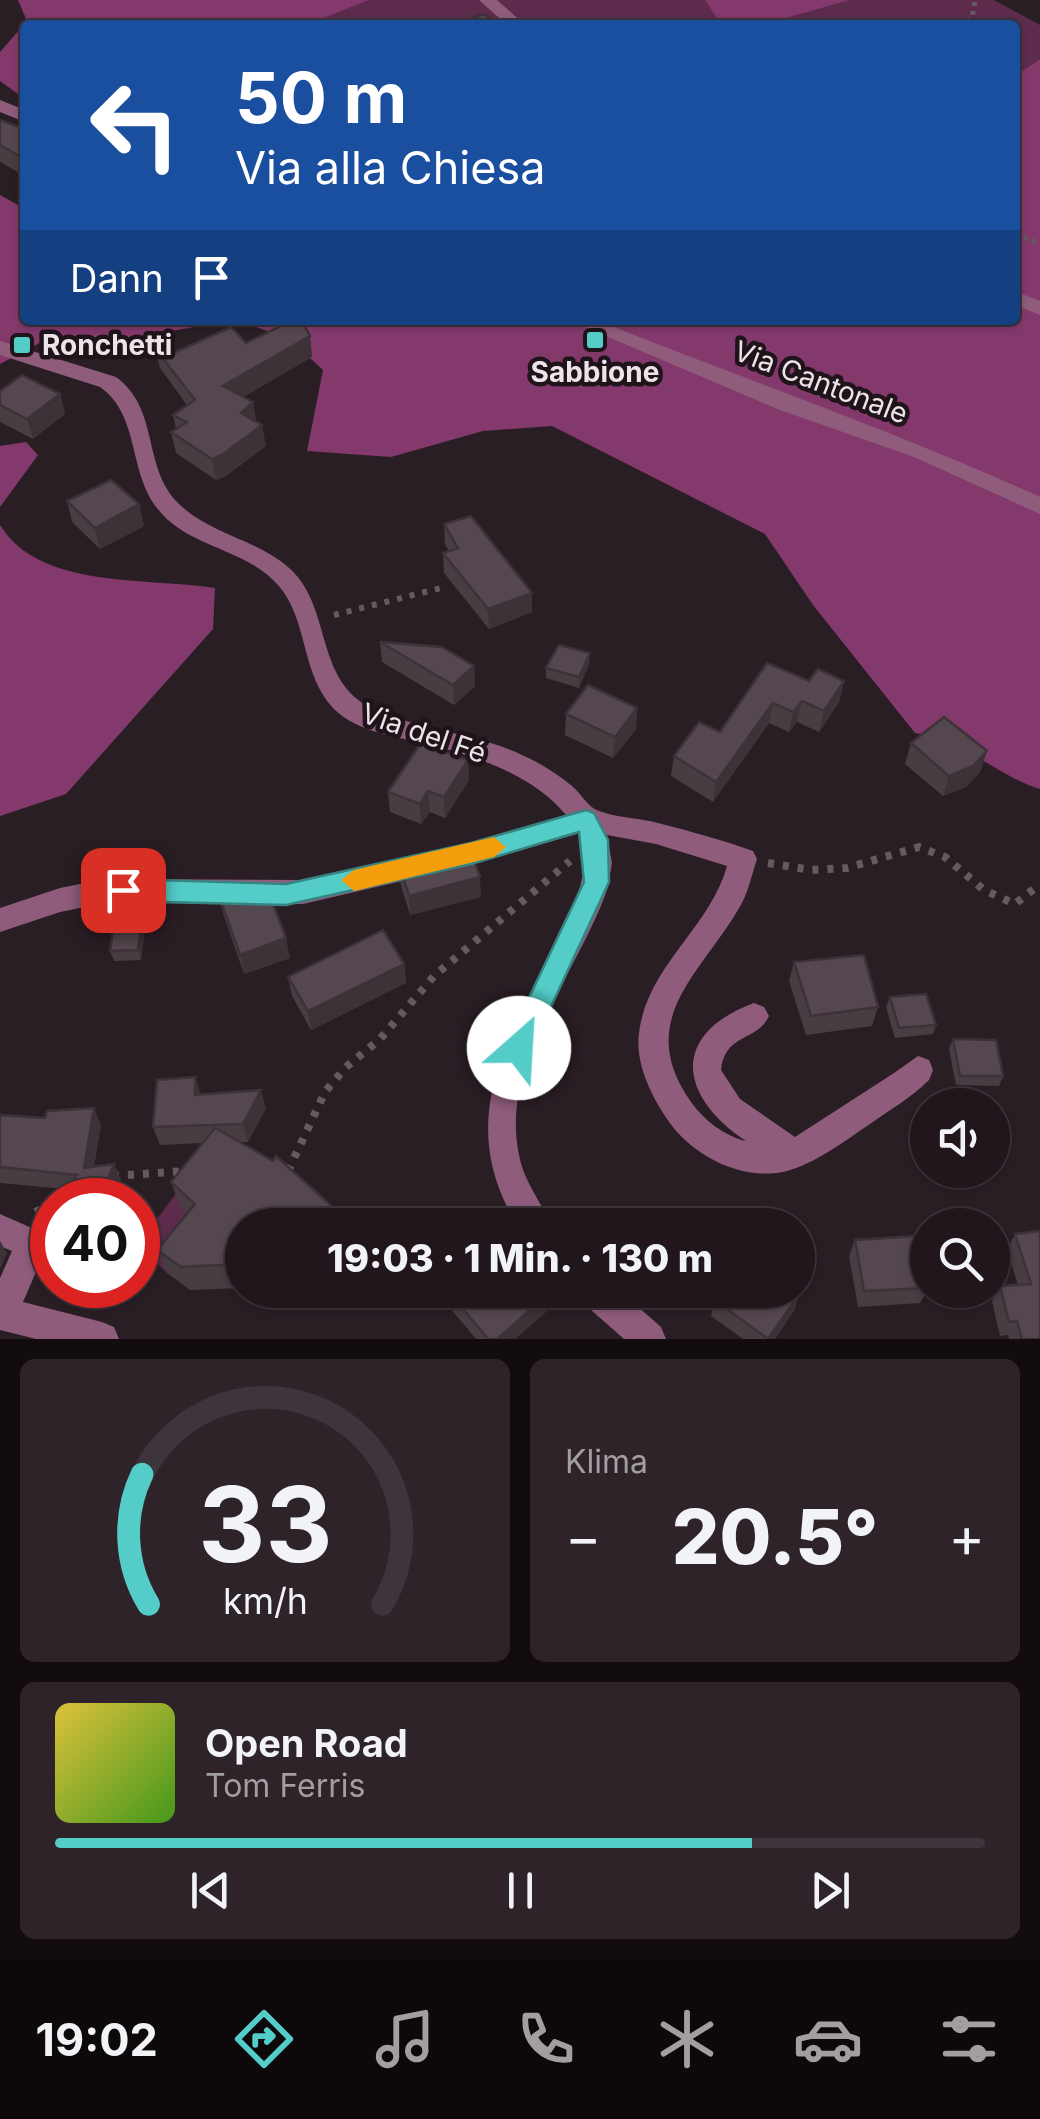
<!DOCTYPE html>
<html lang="de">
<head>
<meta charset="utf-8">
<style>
  :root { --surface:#20161c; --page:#2d2329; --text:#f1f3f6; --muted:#a29fa3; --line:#3d353b; --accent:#54cdc8 }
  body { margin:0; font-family:Inter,sans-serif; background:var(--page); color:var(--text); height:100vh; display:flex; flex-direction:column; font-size:38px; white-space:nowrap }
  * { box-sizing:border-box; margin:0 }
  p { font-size:32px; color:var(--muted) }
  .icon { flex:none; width:55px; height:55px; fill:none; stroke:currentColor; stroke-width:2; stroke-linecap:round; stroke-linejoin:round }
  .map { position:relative; height:1339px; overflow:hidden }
  .drawer { display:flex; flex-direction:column; gap:20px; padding:20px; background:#120c0f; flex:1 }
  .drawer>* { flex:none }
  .banner { position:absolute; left:20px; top:20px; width:1000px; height:305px; border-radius:10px; box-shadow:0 2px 8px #0004,0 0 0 2px var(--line); background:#1a4fa0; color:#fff; overflow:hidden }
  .controls { position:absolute; left:910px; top:1088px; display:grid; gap:20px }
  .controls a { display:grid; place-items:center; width:100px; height:100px; border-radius:50%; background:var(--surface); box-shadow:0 2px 8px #0004,0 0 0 2px var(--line); font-size:50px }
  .speed { position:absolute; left:30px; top:1178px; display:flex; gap:20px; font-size:50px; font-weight:700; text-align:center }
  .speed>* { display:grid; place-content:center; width:130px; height:130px; border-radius:50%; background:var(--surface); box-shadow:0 2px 8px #0004,0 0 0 2px var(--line); line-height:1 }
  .speed .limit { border:15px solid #d22; background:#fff; color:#111 }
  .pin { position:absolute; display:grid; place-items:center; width:85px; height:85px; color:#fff; margin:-42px; border-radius:20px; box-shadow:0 5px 15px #0006 }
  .me { position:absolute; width:110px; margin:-55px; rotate:26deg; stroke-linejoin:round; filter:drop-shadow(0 0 8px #0008) }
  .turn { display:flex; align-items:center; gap:35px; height:210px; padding:0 50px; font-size:45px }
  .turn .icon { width:130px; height:130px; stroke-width:2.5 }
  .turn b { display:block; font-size:70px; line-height:85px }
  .then { display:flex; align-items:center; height:95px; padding:0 50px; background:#0003; gap:20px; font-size:38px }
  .big { font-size:75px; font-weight:800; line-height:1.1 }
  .drawer .widget { flex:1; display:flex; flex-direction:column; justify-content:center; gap:15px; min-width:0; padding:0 35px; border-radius:15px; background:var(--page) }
  .drawer .dial { align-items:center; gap:0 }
  .dial svg { height:260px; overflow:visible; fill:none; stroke:var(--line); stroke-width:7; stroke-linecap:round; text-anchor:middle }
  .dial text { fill:var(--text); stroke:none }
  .song { display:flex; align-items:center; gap:30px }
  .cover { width:120px; height:120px; border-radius:15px; background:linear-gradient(135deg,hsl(50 70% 55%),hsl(100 70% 35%)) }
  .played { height:10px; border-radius:5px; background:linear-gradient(90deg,var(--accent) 75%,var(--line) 75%) }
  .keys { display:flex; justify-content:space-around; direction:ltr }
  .heat { display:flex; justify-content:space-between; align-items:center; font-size:55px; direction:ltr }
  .drawer .tiles { flex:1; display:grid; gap:20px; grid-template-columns:1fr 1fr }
  .widget:last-child { grid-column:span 2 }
  .trip { position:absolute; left:225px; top:1208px; width:590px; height:100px; border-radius:50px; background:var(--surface); box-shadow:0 2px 8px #0004,0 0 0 2px var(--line); font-weight:800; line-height:100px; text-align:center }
  .tab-bar { display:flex; height:160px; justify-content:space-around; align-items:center; background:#0d090b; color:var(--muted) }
  .tab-bar .icon { width:70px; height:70px }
  .tab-bar .active { color:var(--accent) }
  .tab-bar b { font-size:45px; color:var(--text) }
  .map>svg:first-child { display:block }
  .green { fill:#5d2c4d }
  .forest { fill:#83396c }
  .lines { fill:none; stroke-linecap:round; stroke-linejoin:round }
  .path-far2 { stroke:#655a60; stroke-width:5; stroke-dasharray:4 5; stroke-linecap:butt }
  .path-far1 { stroke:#655a60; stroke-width:6; stroke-dasharray:5 8; stroke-linecap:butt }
  .path { stroke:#655a60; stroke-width:8; stroke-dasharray:6 9; stroke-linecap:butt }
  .minor { fill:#8f5c7c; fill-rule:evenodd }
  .wall { fill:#493d44 }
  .shaded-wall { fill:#3c3237 }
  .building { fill:#55474f; stroke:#3c3237; stroke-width:2.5 }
  .route { fill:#54cdc8; stroke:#378582; stroke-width:2.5 }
  .slow { fill:#f59e0b }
  .poi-dot { fill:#54cdc8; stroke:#20141b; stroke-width:4 }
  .labels { text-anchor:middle; stroke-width:9; stroke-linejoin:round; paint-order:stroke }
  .poi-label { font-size:28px; font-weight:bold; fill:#ede4e9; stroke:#20141b; text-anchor:start }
  .street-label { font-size:28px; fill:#ede4e9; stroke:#20141b }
</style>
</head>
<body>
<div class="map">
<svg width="1040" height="1339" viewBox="0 0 1040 1339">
  <rect width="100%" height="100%" fill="#2a1e25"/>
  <g class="green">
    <polygon points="369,0 705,0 721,25 313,22"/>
    <polygon points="850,0 994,0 1040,25 1040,59 1015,76 1015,25 762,25"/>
    <polygon points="184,1183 203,1228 167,1273 138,1244"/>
  </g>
  <g class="forest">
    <polygon points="18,0 369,0 314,22 316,25 25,25 25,99 0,81 0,52 27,21"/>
    <polygon points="705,0 850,0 762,25 721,25"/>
    <path d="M 1040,59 L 1040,789 C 995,775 962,738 915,733 L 813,605 L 765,534 L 552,426 L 483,431 L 391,457 L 307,451 L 323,370 L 288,338 L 236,320 L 1015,320 L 1015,76 Z"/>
    <polygon points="0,195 25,209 25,320 233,320 100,344 45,340 0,364"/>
    <polygon points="26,442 38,455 0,507 0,446"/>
    <path d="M 0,525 C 40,590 147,577 215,588 L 213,629 L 66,794 L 0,816 Z"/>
  </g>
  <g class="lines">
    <g class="path-far2">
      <polyline points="959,25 972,18 975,0"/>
      <polyline points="1015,235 1040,243"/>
    </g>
    <polyline class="path-far1" points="334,615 445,587"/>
    <g class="path">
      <polyline points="768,863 811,870 847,868 919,847 945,857 984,890 1015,904 1040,884"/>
      <polyline points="288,1171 325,1092 345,1068 380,1039 434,976 570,861"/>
      <polyline points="113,1176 185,1171"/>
      <polyline points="35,1212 52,1205"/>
    </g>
    <g class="minor">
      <polygon points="479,0 497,0 525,25 507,25"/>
      <polygon points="0,100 25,110 25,122 0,112"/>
      <polygon points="1015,291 1040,301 1040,315 1015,305"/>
      <path d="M 568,320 L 596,320 C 744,379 895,431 1040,497 L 1040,514 L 914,457 L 780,410 Z"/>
      <path d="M 0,341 L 116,377 C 160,409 142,467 178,503 C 209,534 256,539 288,567 C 329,602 316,665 357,699 C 384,722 461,732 500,746 C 526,755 550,768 572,786 C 581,793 588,808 599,811 C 618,818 639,818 658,823 C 690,831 722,840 753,851 L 757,859 C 752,874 749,889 742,903 C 704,972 632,1018 691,1102 C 704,1120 724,1136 746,1141 C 678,1096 670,1034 754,1003 L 764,1007 L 769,1016 C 757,1042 725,1033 721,1070 L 740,1099 L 795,1137 L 894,1073 L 918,1056 L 929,1060 L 933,1070 L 929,1080 C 911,1098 888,1111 867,1126 C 843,1142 816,1163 787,1171 C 742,1182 692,1156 667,1119 C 651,1095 635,1063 639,1033 C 647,966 710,928 727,866 L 656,844 L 607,835 L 612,863 L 608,887 C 580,971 499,1060 519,1155 C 524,1182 541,1201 551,1225 L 517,1225 C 439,1096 539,1005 580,887 L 585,863 L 579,833 L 471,865 L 303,904 L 105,903 L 60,912 L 0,932 L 0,908 L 60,888 L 105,879 L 303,880 L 471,843 L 566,815 C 532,774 476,756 426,744 C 395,736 357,732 334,709 C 300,674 309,620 278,585 C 246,548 187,548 157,508 C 128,471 140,415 100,387 L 0,355 Z"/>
      <polygon points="0,1214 43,1233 48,1244 23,1302 102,1322 114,1327 119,1339 36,1339 0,1330 0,1278 12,1251 0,1246"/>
      <polygon points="577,1290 619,1290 661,1327 666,1339 624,1339 582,1302"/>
    </g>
  </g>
  <g class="wall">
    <polygon points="0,120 25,129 25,176 0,162"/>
    <polygon points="310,336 312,357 243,397 253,402 256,421 266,446 226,476 216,480 176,453 171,432 176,429 173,415 187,405 160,368 155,348 169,355 246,343"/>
    <polygon points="0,391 60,394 65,414 33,439 0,422"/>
    <polygon points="67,501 139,504 144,526 100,549 72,522"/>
    <polygon points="444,524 532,593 532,612 489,629 444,573 443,553 449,551 445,544"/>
    <polygon points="380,642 474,666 475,686 454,705 382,662"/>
    <polygon points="589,664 579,688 546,678 546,668"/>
    <polygon points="809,681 844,681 839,702 819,732 797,722 789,732 769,723 713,802 671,776 674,756 720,732"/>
    <polygon points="637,708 636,729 613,758 565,735 566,714"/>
    <polygon points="911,743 987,751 980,772 966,787 943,796 905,764"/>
    <polygon points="468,760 469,780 445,818 430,812 421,824 390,812 388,792"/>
    <polygon points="399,865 481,897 410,915 401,885"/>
    <polygon points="218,893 290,958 244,974 223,913"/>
    <polygon points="143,910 146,920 141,960 114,961 110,951"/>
    <polygon points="794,962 878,1007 872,1026 806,1035 789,981"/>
    <polygon points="404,964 406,983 311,1030 292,996 288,977"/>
    <polygon points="890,997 936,1025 933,1034 895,1038 886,1007"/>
    <polygon points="953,1039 1003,1076 999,1086 956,1085 949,1049"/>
    <polygon points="195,1077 201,1095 266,1108 248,1142 240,1142 338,1212 341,1225 242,1225 242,1288 190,1290 167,1273 157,1250 187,1213 180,1207 171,1182 202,1143 160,1145 153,1127"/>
    <polygon points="0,1115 101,1125 94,1166 114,1164 121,1180 65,1189 0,1183"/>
    <polygon points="1040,1231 1040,1339 1009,1339 1008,1335 1000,1336 992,1301 1000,1286 1018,1285 1007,1250 1015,1234"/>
    <polygon points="855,1240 928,1284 928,1289 920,1303 858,1307 849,1256"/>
    <polygon points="435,1290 543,1290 547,1311 515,1339 476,1339"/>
    <polygon points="715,1300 795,1309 775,1339 743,1339 711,1316"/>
  </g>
  <g class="shaded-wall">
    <polygon points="310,336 312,357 227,407 223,386"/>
    <polygon points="60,394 65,414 33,439 27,419"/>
    <polygon points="253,402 256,423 241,413"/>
    <polygon points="262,425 266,446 226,476 216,480 212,459"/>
    <polygon points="139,504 144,526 100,549 95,528"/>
    <polygon points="532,593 532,612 489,629 488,609"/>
    <polygon points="590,653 589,664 579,688 579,677"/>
    <polygon points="474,666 475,686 454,705 453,685"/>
    <polygon points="844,681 839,702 819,732 824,711"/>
    <polygon points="802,701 797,722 789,732 793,712"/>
    <polygon points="773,703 769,723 713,802 716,782"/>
    <polygon points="637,708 636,729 613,758 615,737"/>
    <polygon points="987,751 980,772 966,787 943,796 949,776"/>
    <polygon points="468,760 469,780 445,818 444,797"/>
    <polygon points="428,791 430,812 421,824 420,804"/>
    <polygon points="480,877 481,897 410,915 409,896"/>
    <polygon points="143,910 146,920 141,960 138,950"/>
    <polygon points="286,938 290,958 244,974 240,955"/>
    <polygon points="404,964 406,983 311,1030 308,1011"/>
    <polygon points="195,1077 201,1095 195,1095"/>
    <polygon points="261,1090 266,1108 248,1142 243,1124"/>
    <polygon points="94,1108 101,1125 91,1184 84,1168"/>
    <polygon points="114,1164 121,1180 114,1198 107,1182"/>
    <polygon points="338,1212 341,1225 328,1225"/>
    <polygon points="0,1241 7,1253 0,1269"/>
    <polygon points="800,1293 795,1309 775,1339 769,1339"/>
    <polygon points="547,1295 547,1311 515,1339 497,1339"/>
  </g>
  <g class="building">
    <polygon points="483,14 501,25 456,25"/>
    <polygon points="0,120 25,129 25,159 0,145"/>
    <polygon points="293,320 301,320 310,336 223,386 253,402 241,413 262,425 222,455 212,459 171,432 187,422 173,415 195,400 155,348 169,355 231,327 246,343"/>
    <polygon points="22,375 60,394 27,419 0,405 0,391"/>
    <polygon points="111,480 139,504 95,528 67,501"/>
    <polygon points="471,516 532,593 488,609 443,553 458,548 444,524"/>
    <polygon points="380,642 442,647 474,666 453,685"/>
    <polygon points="559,645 590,653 579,677 546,668"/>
    <polygon points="767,663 809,681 818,669 844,681 824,711 802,701 793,712 773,703 716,782 674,756 699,722 720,732"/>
    <polygon points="588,685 637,708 615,737 566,714"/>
    <polygon points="944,717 987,751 973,766 949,776 911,743"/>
    <polygon points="421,743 468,760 444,797 428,791 420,804 388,792"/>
    <polygon points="470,849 480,877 409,896 399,865"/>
    <polygon points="249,888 251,893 267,888 286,938 240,955 218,893"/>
    <polygon points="143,910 138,950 110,951 116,911"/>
    <polygon points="383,930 404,964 308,1011 288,977"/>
    <polygon points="864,955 878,1007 811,1016 794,962"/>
    <polygon points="926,994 936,1025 899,1028 890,997"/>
    <polygon points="953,1039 996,1040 1003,1076 960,1076"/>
    <polygon points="195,1077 195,1095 261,1090 243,1124 153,1127 157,1080"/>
    <polygon points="94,1108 84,1168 114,1164 107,1182 123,1199 122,1200 56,1200 77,1175 0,1167 0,1115 45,1118 47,1111"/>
    <polygon points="215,1128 273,1161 276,1156 338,1212 328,1225 242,1225 242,1264 181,1267 157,1250 195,1204 171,1182"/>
    <polygon points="477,1214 486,1225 463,1225"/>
    <polygon points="1040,1231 1040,1339 1022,1339 1017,1321 1009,1322 1000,1286 1031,1284 1015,1234"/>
    <polygon points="917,1236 928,1288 864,1291 855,1240"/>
    <polygon points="447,1290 543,1290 547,1295 497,1339 488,1339"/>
    <polygon points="722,1290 795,1290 800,1293 768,1339 715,1300"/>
  </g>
  <polygon class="route" points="586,810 594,813 608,840 609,882 528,1056 519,1060 509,1056 505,1048 584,882 579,832 471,864 286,905 123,901 110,890 123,879 286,884 471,843"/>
  <polygon class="slow" points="494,837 506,847 494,857 354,891 341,880 354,870"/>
  <g class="poi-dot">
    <rect x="585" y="330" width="20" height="20" rx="5"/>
    <rect x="12" y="335" width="20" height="20" rx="5"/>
  </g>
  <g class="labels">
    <g class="poi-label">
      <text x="42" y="355">Ronchetti</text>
      <text x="595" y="382" text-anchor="middle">Sabbione</text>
    </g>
    <g class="street-label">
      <text transform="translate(821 382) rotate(21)" y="10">Via Cantonale</text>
      <text transform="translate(424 733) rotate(19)" y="10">Via del Fé</text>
    </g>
  </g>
</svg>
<div class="controls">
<a><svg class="icon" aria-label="sound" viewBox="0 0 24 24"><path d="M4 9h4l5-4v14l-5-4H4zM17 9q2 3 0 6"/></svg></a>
<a><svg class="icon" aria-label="search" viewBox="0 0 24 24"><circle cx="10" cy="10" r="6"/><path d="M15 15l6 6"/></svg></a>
</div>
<div class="speed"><div class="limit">40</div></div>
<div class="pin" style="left:123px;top:890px;background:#d93025"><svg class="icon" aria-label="arrive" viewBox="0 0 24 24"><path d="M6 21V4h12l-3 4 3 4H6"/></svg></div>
<svg class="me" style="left:519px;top:1048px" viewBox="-20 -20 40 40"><circle r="19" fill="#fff"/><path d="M0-13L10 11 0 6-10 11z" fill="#54cdc8"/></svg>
<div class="trip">19:03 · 1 Min. · 130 m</div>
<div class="banner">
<div class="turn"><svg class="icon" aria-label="left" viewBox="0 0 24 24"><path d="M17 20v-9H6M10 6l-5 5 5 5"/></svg><div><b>50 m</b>Via alla Chiesa</div></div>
<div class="then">Dann<svg class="icon" aria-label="arrive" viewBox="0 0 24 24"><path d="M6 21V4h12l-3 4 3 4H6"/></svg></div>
</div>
</div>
<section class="drawer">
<div class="tiles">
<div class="widget dial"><svg viewBox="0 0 100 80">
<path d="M14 69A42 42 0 1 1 86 69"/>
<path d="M14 69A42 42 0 0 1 12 29" stroke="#54cdc8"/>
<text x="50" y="56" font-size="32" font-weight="700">33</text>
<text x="50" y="72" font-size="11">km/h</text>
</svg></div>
<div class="widget"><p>Klima</p>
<div class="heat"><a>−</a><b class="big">20.5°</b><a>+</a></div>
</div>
<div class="widget">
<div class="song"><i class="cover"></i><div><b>Open Road</b><p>Tom Ferris</p></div></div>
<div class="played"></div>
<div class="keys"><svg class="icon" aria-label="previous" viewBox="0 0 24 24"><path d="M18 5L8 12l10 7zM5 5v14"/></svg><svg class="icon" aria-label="pause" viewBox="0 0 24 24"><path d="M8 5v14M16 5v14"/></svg><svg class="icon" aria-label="next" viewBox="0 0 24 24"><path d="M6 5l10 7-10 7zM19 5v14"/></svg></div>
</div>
</div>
</section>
<nav class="tab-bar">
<b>19:02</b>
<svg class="icon active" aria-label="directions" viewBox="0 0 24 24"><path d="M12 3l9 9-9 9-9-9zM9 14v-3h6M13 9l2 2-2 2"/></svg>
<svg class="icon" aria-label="music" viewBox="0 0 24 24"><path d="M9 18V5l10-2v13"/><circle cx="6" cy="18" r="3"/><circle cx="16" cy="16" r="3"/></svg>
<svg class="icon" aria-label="phone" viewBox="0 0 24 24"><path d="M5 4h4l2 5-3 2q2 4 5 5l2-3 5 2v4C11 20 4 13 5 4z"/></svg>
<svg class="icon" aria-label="climate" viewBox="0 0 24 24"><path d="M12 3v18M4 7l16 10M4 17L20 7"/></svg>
<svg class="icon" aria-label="car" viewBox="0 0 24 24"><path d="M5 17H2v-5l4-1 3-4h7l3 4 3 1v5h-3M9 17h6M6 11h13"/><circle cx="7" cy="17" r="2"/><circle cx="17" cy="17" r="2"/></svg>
<svg class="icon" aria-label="filters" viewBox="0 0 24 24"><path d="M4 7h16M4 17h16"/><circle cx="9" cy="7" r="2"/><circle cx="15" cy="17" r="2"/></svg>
</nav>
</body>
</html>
